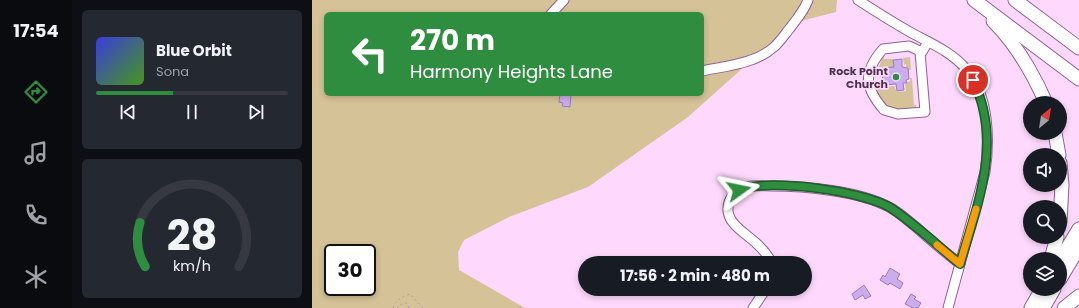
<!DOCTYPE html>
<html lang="en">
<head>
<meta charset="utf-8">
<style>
  :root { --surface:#171b24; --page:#242831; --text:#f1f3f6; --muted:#9ea1a6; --line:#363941; --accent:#2e8d3f }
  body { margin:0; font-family:Poppins,sans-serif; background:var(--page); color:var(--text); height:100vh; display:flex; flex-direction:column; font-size:15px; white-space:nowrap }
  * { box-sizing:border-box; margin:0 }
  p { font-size:13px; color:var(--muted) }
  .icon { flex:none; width:22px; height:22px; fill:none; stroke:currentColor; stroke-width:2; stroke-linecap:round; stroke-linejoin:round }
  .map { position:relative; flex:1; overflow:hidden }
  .details { display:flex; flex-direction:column; gap:10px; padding:10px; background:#0d0f14; width:240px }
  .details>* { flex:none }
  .banner { position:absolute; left:12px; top:12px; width:380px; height:84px; border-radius:6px; box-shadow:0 2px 6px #0003; background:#2e8d3f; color:#fff; overflow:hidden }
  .needle { width:26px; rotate:30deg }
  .controls { position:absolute; left:711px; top:96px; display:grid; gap:8px }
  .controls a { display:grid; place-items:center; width:44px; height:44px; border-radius:50%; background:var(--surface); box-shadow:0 2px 6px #0003; font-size:20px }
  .speed { position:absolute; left:12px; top:244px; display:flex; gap:8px; font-size:20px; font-weight:700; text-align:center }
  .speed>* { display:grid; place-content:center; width:52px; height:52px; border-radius:50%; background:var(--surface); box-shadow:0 2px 6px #0003; line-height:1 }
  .speed .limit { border:2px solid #111; border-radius:6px; background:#fff; color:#111 }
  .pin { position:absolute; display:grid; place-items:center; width:34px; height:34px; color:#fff; margin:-17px; border:2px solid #fff; border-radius:50%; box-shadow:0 1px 4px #0007 }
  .me { position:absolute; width:44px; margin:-22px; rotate:78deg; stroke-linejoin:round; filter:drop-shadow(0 0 3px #0008) }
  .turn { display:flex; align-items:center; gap:14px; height:84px; padding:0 20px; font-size:18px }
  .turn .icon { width:52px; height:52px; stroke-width:2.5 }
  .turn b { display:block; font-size:28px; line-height:34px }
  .details .tile { flex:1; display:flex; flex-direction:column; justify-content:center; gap:6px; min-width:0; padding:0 14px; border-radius:6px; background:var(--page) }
  .details .dial { align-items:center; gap:0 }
  .dial svg { height:104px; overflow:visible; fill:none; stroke:var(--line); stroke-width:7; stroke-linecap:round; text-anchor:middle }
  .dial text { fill:var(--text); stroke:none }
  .song { display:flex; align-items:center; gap:12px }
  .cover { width:48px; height:48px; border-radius:6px; background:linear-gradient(135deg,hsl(240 70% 55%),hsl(100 70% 35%)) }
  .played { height:4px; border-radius:2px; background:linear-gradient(90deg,var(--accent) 40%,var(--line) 40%) }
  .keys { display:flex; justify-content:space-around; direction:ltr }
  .trip { position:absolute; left:266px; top:256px; width:234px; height:40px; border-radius:20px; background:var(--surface); box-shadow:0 2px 6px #0003; font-weight:700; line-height:40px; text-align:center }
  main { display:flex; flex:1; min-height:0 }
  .dock { display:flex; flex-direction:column; width:72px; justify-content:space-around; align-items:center; background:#090b0e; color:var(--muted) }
  .dock .icon { width:28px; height:28px }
  .dock .current { color:var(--accent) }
  .dock b { font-size:18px; color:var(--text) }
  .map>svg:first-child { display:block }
  .green { fill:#d5c297; fill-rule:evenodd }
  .building { fill:#cbacec; stroke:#9c7abe }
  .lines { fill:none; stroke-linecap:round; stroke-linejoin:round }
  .minor-casing { stroke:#955e96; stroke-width:11 }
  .highway-casing { stroke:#955e96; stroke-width:15 }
  .path { stroke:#b898b8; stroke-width:1; stroke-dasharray:2 3; stroke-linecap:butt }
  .minor { stroke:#fff; stroke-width:9 }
  .highway { stroke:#fff; stroke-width:13 }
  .route-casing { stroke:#1e5c29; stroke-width:10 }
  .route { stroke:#2e8d3f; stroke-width:7 }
  .slow { stroke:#f59e0b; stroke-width:7 }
  .poi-dot { fill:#2e8d3f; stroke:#fed9fd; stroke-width:1.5 }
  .labels { text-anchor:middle; stroke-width:3.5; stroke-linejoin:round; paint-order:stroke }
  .poi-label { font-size:11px; font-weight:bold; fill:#4b334c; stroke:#fed9fd; text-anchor:end }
</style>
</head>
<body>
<main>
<nav class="dock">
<b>17:54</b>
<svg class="icon current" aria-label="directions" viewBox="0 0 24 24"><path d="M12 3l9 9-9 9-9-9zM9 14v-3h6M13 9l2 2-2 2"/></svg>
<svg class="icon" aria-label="music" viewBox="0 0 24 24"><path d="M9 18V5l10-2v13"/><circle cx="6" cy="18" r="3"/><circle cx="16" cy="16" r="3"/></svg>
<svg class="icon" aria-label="phone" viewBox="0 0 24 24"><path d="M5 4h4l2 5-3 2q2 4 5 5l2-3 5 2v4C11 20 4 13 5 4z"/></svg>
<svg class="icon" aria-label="climate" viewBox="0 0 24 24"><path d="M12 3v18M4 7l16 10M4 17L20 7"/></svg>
</nav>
<section class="details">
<div class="tile">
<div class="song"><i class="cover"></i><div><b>Blue Orbit</b><p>Sona</p></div></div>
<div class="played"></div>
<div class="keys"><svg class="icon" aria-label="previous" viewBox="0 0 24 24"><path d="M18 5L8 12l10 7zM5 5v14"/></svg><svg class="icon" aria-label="pause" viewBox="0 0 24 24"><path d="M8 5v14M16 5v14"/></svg><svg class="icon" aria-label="next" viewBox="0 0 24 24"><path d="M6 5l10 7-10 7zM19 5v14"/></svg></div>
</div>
<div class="tile dial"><svg viewBox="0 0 100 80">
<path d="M14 69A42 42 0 1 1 86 69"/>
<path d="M14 69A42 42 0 0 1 10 35" stroke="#2e8d3f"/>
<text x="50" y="56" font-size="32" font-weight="700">28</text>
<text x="50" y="72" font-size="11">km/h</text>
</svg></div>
</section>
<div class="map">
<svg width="767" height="308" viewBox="0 0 767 308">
  <rect width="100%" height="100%" fill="#fed9fd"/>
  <g class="green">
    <path d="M 0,0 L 525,0 L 524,12 L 481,23 L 376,117 L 276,187 L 197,217 L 152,240 L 146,252 L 147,270 L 213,308 L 0,308 ZM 14,14 L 390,14 L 390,94 L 14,94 ZM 21,253 L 55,253 L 55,287 L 21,287 Z"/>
    <polygon points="572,53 572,59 581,59 582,67 567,67 569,61 567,61"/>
    <polygon points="598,57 599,70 597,70 596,67 594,67 594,64 592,65 591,58"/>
    <polygon points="598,78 600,78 602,105 604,105 604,109 576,110 567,97 564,90 566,88 582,86 585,92 594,91 593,84 598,81"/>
  </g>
  <g class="building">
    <polygon points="590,59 590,67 596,68 597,79 594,80 595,83 591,83 592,90 585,91 584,84 571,85 570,68 582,67 581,60"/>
    <polygon points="248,94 259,94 258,107 250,106 251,103 247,102"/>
    <polygon points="578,268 588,274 585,279 591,283 588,289 578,283 576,285 568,280 571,275 573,277"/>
    <polygon points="552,285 559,296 553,299 551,295 543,300 540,294"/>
    <polygon points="599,294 604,297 602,299 609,303 606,308 601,308 593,304"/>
  </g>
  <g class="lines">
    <g class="minor-casing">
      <g id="minor">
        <path d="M 546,0 C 563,11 580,22 598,32 C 618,43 640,52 654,69 C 677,95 678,140 673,172 L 636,308"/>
        <polyline points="239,14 252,0"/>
        <path d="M 608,52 L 613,112 L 586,114 L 572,110 C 552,87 551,72 571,49 L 597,46 L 610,52 L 616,42"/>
        <path d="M 390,71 C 413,66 443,64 462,47 C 468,42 473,34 478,28 C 485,19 492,11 496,0"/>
        <path d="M 460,263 C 456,256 451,249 445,244 C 436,235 417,225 416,211 C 415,199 423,190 435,187 C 442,185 451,186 459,186 C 493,186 547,191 577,207 C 587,212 595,220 604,227 C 618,240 633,252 648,264"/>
        <polyline points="441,308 454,289"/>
      </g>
    </g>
    <g class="highway-casing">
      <g id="highway">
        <polyline points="662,0 767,79"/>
        <polyline points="703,0 767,48"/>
        <path d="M 681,21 C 704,44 721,73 734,103"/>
        <polyline points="743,133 747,155"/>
        <polyline points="748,163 750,185 748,222"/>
        <polyline points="739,259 745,237"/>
        <polyline points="748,260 767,229"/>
        <polyline points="748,279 767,247"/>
        <polyline points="719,308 730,289"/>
        <polyline points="731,308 742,289"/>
        <polyline points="752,308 767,296"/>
      </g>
    </g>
    <g class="path">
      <path d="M 81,308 C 83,300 90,297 98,294 L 111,308"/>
      <polyline points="85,308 91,303 95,303 97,308"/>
    </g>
    <use href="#minor" class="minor"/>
    <use href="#highway" class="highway"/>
  </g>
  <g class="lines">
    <g class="route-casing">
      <path id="route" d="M 427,190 C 457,178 552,191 579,208 C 603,224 626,246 648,264 C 666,203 691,142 661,80"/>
    </g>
    <use href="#route" class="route"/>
    <polyline class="slow" points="625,245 648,264 664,209"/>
  </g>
  <circle class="poi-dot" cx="584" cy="77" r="4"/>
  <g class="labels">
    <g class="poi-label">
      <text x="576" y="75">Rock Point<tspan x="576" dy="13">Church</tspan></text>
    </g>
  </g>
</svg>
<div class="controls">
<a><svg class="needle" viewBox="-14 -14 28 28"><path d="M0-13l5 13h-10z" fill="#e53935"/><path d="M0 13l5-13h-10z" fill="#9ea1a6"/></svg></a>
<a><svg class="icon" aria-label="sound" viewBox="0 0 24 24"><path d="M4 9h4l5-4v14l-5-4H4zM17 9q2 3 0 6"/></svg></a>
<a><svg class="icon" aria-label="search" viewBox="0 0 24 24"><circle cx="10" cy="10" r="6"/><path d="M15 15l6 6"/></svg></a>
<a><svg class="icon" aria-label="layers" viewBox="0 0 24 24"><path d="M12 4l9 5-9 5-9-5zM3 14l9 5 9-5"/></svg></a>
</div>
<div class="speed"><div class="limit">30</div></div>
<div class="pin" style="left:661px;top:80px;background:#d93025"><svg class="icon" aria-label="arrive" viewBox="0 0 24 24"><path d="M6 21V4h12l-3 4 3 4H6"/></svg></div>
<svg class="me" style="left:427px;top:190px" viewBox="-20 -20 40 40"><path d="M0-17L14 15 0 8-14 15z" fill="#2e8d3f" stroke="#fff" stroke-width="4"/></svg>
<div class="trip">17:56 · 2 min · 480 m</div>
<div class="banner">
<div class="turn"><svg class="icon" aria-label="left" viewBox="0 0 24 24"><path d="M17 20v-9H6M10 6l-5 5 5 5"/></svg><div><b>270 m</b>Harmony Heights Lane</div></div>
</div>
</div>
</main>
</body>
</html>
